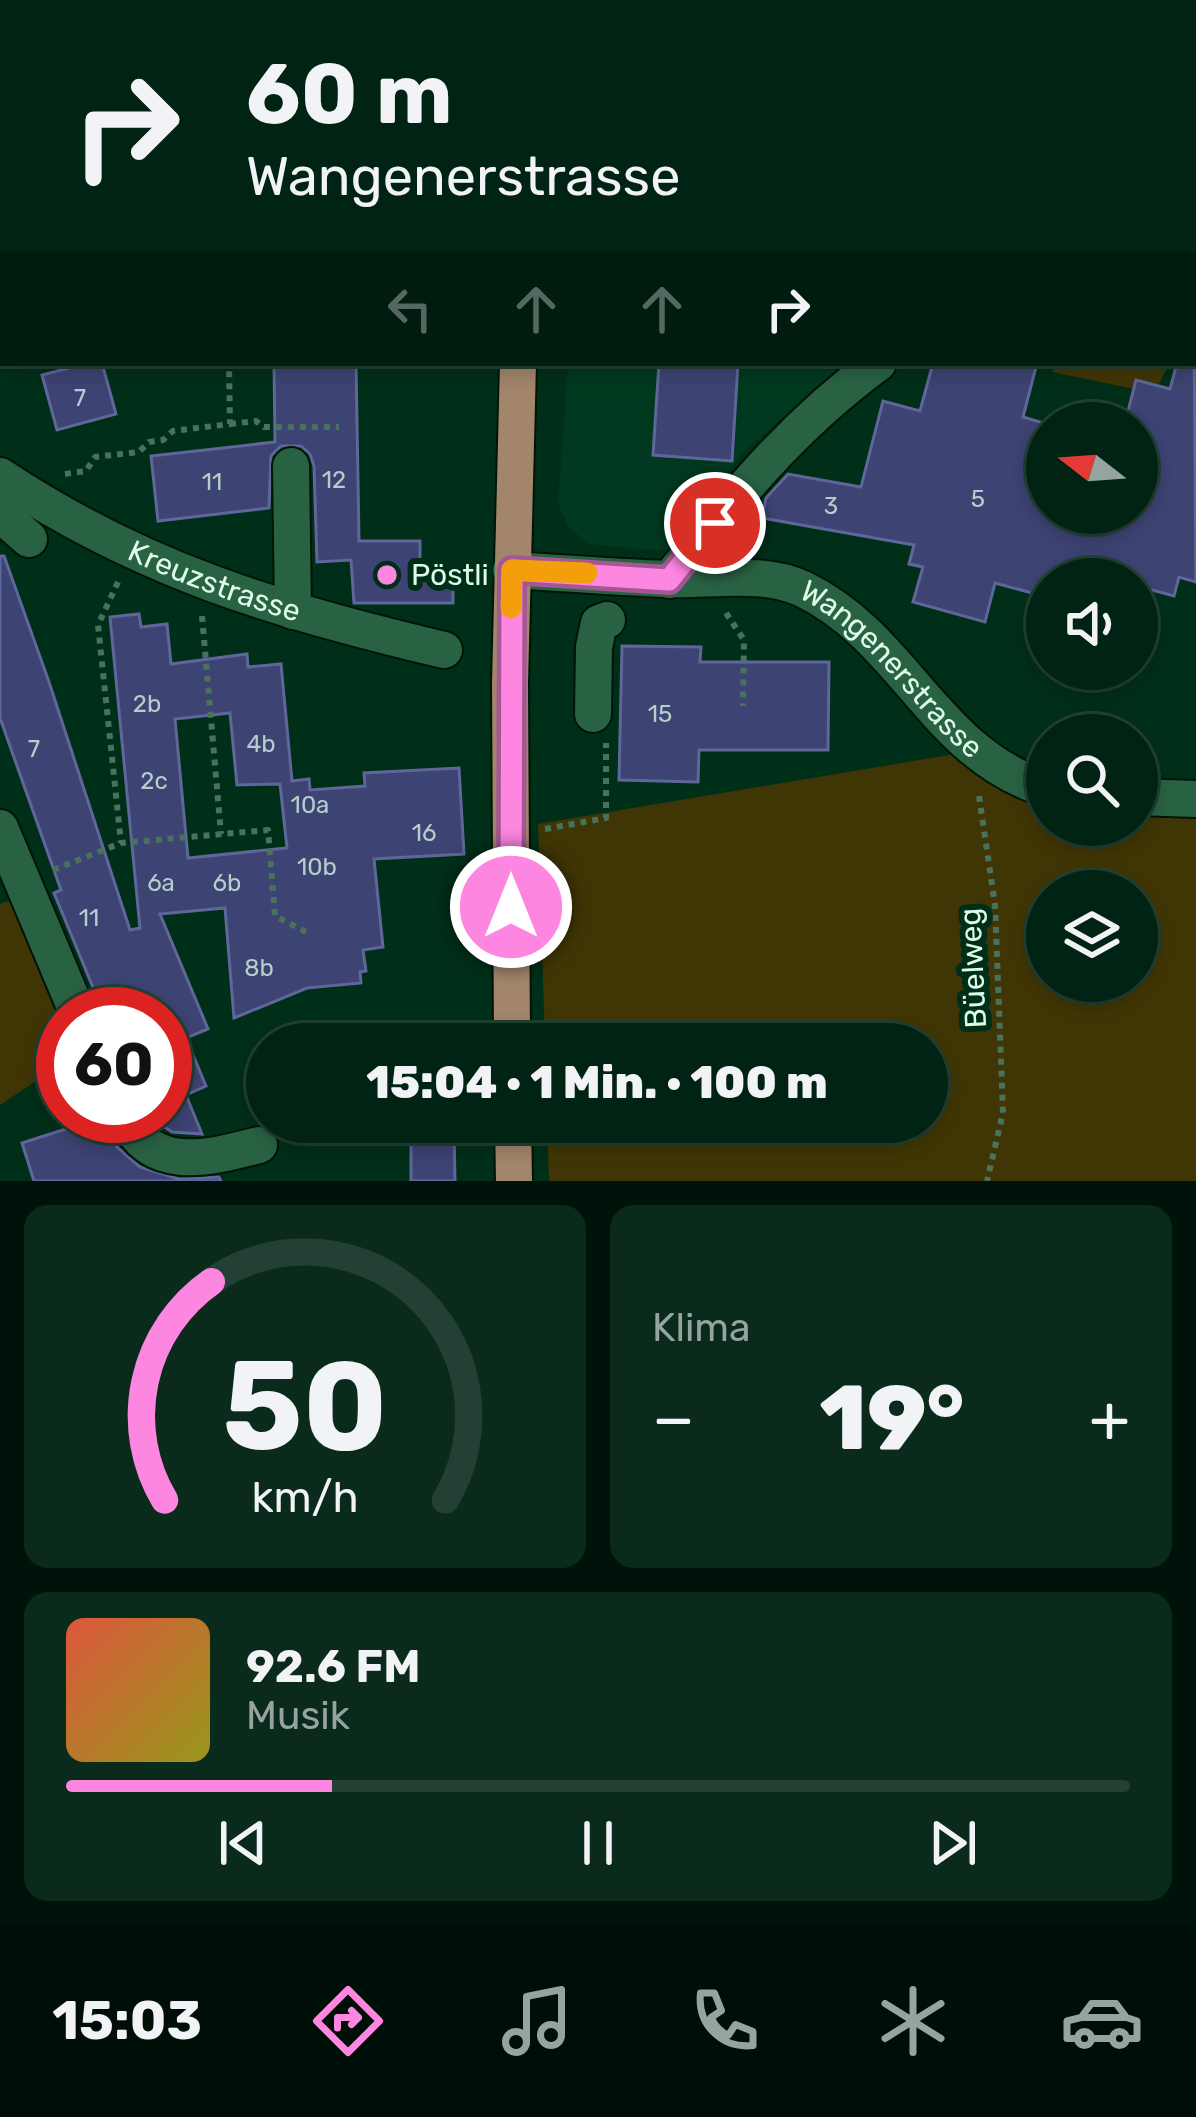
<!DOCTYPE html>
<html lang="de">
<head>
<meta charset="utf-8">
<style>
  :root { --surface:#002313; --page:#0a2b1c; --text:#f1f3f6; --muted:#95a4a0; --line:#224033; --accent:#fd86e1 }
  body { margin:0; font-family:Rubik,sans-serif; background:var(--page); color:var(--text); height:100vh; display:flex; flex-direction:column; font-size:45px; white-space:nowrap }
  * { box-sizing:border-box; margin:0 }
  p { font-size:39px; color:var(--muted) }
  .icon { flex:none; width:66px; height:66px; fill:none; stroke:currentColor; stroke-width:2; stroke-linecap:round; stroke-linejoin:round }
  .map { position:relative; height:1181px; overflow:hidden }
  .side { display:flex; flex-direction:column; gap:24px; padding:24px; background:#00130a; flex:1 }
  .side>* { flex:none }
  .hud { position:absolute; left:0px; top:0px; width:1197px; height:366px; box-shadow:0 6px 18px #0003,0 0 0 3px var(--line); background:#002313; color:var(--text); overflow:hidden }
  .needle { width:78px; rotate:287deg }
  .controls { position:absolute; left:1026px; top:402px; display:grid; gap:24px }
  .controls a { display:grid; place-items:center; width:132px; height:132px; border-radius:50%; background:var(--surface); box-shadow:0 6px 18px #0003,0 0 0 3px var(--line); font-size:60px }
  .speed { position:absolute; left:36px; top:987px; display:flex; gap:24px; font-size:60px; font-weight:700; text-align:center }
  .speed>* { display:grid; place-content:center; width:156px; height:156px; border-radius:50%; background:var(--surface); box-shadow:0 6px 18px #0003,0 0 0 3px var(--line); line-height:1 }
  .speed .limit { border:18px solid #d22; background:#fff; color:#111 }
  .pin { position:absolute; display:grid; place-items:center; width:102px; height:102px; color:#fff; margin:-51px; border:6px solid #fff; border-radius:50%; box-shadow:0 3px 12px #0007 }
  .me { position:absolute; width:132px; margin:-66px; rotate:0deg; stroke-linejoin:round; filter:drop-shadow(0 0 9px #0008) }
  .turn { display:flex; align-items:center; gap:42px; height:252px; padding:0 48px; font-size:54px }
  .turn .icon { width:156px; height:156px; stroke-width:2.5 }
  .turn b { display:block; font-size:84px; line-height:102px }
  .lanes { display:flex; align-items:center; height:114px; padding:0 48px; background:#0003; justify-content:center; gap:60px; direction:ltr }
  .lanes .off { opacity:.35 }
  .big { font-size:90px; font-weight:800; line-height:1.1 }
  .side .card { flex:1; display:flex; flex-direction:column; justify-content:center; gap:18px; min-width:0; padding:0 42px; border-radius:24px; background:var(--page) }
  .side .dial { align-items:center; gap:0 }
  .dial svg { height:312px; overflow:visible; fill:none; stroke:var(--line); stroke-width:7; stroke-linecap:round; text-anchor:middle }
  .dial text { fill:var(--text); stroke:none }
  .song { display:flex; align-items:center; gap:36px }
  .cover { width:144px; height:144px; border-radius:18px; background:linear-gradient(135deg,hsl(10 70% 55%),hsl(60 70% 35%)) }
  .played { height:12px; border-radius:6px; background:linear-gradient(90deg,var(--accent) 25%,var(--line) 25%) }
  .keys { display:flex; justify-content:space-around; direction:ltr }
  .heat { display:flex; justify-content:space-between; align-items:center; font-size:66px; direction:ltr }
  .side .tiles { flex:1; display:grid; gap:24px; grid-template-columns:1fr 1fr }
  .card:last-child { grid-column:span 2 }
  .trip { position:absolute; left:246px; top:1023px; width:702px; height:120px; border-radius:60px; background:var(--surface); box-shadow:0 6px 18px #0003,0 0 0 3px var(--line); font-weight:800; line-height:120px; text-align:center }
  .tab-bar { display:flex; height:192px; justify-content:space-around; align-items:center; background:#000e08; color:var(--muted) }
  .tab-bar .icon { width:84px; height:84px }
  .tab-bar .on { color:var(--accent) }
  .tab-bar b { font-size:54px; color:var(--text) }
  .map>svg:first-child { display:block }
  .built { fill:#00391f }
  .green { fill:#403605; fill-rule:evenodd }
  .building { fill:#3d4372; stroke:#5f6699; stroke-width:3; fill-rule:evenodd }
  .lines { fill:none; stroke-linecap:round; stroke-linejoin:round }
  .minor-casing { stroke:#001506; stroke-width:40 }
  .major-casing { stroke:#001506; stroke-width:40 }
  .path { stroke:#49725d; stroke-width:6; stroke-dasharray:6 6; stroke-linecap:butt }
  .minor { stroke:#296243; stroke-width:36 }
  .major { stroke:#a2856b; stroke-width:36 }
  .route-casing { stroke:#a45792; stroke-width:30 }
  .route { stroke:#fd86e1; stroke-width:21 }
  .slow { stroke:#f59e0b; stroke-width:21 }
  .poi-dot { fill:#fd86e1; stroke:#002f19; stroke-width:4.5 }
  .labels { text-anchor:middle; stroke-width:12; stroke-linejoin:round; paint-order:stroke }
  .number-label { font-size:24px; fill:#b6cdca }
  .poi-label { font-size:30px; fill:#defbe8; stroke:#002f19; text-anchor:start }
  .street-label { font-size:30px; fill:#defbe8; stroke:#002f19 }
</style>
</head>
<body>
<div class="map">
<svg width="1196" height="1181" viewBox="0 0 1196 1181">
  <rect width="100%" height="100%" fill="#002f19"/>
  <g class="built">
    <polygon points="590,0 877,0 590,3"/>
    <polygon points="568,363 845,363 747,449 712,489 715,504 677,552 588,544 568,526 558,504"/>
  </g>
  <g class="green">
    <polygon points="1056,363 1170,363 1154,393 1052,372"/>
    <path d="M 973,751 L 1047,789 L 1047,825 L 1137,825 L 1137,797 L 1196,799 L 1196,1181 L 549,1181 L 547,1122 L 927,1122 L 927,1044 L 545,1044 L 538,824 ZM 1047,891 L 1137,891 L 1137,981 L 1047,981 Z"/>
    <polygon points="16,898 63,1014 63,1063 0,1105 0,904"/>
  </g>
  <g class="building">
    <polygon points="1194,330 1196,582 1179,577 1174,596 1137,586 1137,579 1111,579 1085,572 1083,579 1047,579 1047,597 995,583 985,622 913,602 923,567 909,564 914,545 762,518 766,498 788,474 861,487 883,401 920,411 933,363 1037,363 1023,417 1047,424 1047,513 1137,513 1137,423 1125,423 1136,380 1170,389 1177,363 1194,363"/>
    <polygon points="88,363 102,363 116,414 57,430 42,375"/>
    <polygon points="274,363 356,363 359,541 420,541 420,567 453,567 453,603 354,603 351,560 317,562 314,466 310,454 301,446 281,446 271,456 269,508 158,521 151,456 275,442"/>
    <polygon points="659,363 738,363 732,461 653,455"/>
    <path d="M 0,556 L 4,556 L 49,682 L 130,930 L 140,928 L 110,617 L 139,614 L 141,627 L 167,624 L 171,664 L 247,654 L 248,667 L 281,664 L 292,781 L 309,779 L 310,790 L 365,786 L 364,773 L 459,768 L 464,854 L 374,859 L 383,947 L 363,950 L 366,971 L 360,972 L 361,983 L 307,988 L 234,1018 L 225,908 L 160,914 L 208,1029 L 186,1038 L 206,1086 L 186,1095 L 202,1134 L 172,1132 L 154,1120 L 151,1116 L 165,1116 L 165,1014 L 104,1014 L 54,893 L 61,890 L 0,718 ZM 230,713 L 237,785 L 280,784 L 287,848 L 188,858 L 175,719 Z"/>
    <polygon points="622,646 701,647 700,662 829,662 828,750 699,750 698,782 619,780"/>
    <polygon points="103,1117 117,1147 140,1167 179,1179 219,1177 221,1181 34,1181 22,1143"/>
    <polygon points="454,1130 455,1181 411,1181 411,1131"/>
  </g>
  <g class="lines">
    <g class="minor-casing">
      <g id="minor">
        <polyline points="291,466 293,611"/>
        <path id="s1" d="M 0,476 C 143,571 279,611 444,650"/>
        <polyline points="0,514 29,539"/>
        <path id="s2" d="M 511,570 C 563,573 615,577 667,579 C 710,581 763,570 803,589 C 906,639 934,754 1047,789"/>
        <path d="M 669,580 C 735,497 792,426 878,363"/>
        <polyline points="593,714 594,647 599,623 607,620"/>
        <polyline points="1137,797 1196,799"/>
        <polyline points="0,828 78,1014"/>
        <path d="M 125,1116 C 151,1174 209,1158 259,1145"/>
      </g>
    </g>
    <g class="major-casing">
      <g id="major">
        <polyline points="540,3 541,0"/>
        <polyline points="0,236 3,236"/>
        <polyline points="512,1044 510,683 518,363"/>
        <polyline points="513,1122 514,1181"/>
      </g>
    </g>
    <g class="path">
      <polyline points="887,2 897,3"/>
      <polyline points="474,3 476,0"/>
      <polyline points="1194,26 1196,24"/>
      <polyline points="0,364 3,360"/>
      <polyline points="230,424 256,421 264,427 339,427"/>
      <polyline points="65,474 86,471 95,457 139,452 149,442 163,440 173,431 230,424 229,363"/>
      <polyline points="118,582 98,625 121,843"/>
      <polyline points="726,613 744,640 743,706"/>
      <polyline points="202,616 221,834"/>
      <polyline points="979,796 995,905 1003,1113 987,1181"/>
      <polyline points="545,829 606,818 606,743"/>
      <polyline points="53,870 121,843 268,830 275,916 306,932"/>
    </g>
    <use href="#minor" class="minor"/>
    <use href="#major" class="major"/>
  </g>
  <g class="lines">
    <g class="route-casing">
      <polyline id="route" points="511,907 512,570 669,580 715,523"/>
    </g>
    <use href="#route" class="route"/>
    <polyline class="slow" points="511,608 512,570 587,573"/>
  </g>
  <circle class="poi-dot" cx="387" cy="575" r="12"/>
  <g class="labels">
    <g class="number-label">
      <text x="80" y="406">7</text>
      <text x="334" y="488">12</text>
      <text x="212" y="490">11</text>
      <text x="978" y="507">5</text>
      <text x="831" y="514">3</text>
      <text x="147" y="712">2b</text>
      <text x="660" y="722">15</text>
      <text x="261" y="752">4b</text>
      <text x="34" y="757">7</text>
      <text x="154" y="789">2c</text>
      <text x="310" y="813">10a</text>
      <text x="424" y="841">16</text>
      <text x="317" y="875">10b</text>
      <text x="161" y="891">6a</text>
      <text x="227" y="891">6b</text>
      <text x="89" y="926">11</text>
      <text x="259" y="976">8b</text>
    </g>
    <g class="poi-label">
      <text x="411" y="585">Pöstli</text>
    </g>
    <g class="street-label">
      <text dy="10" stroke="none"><textPath href="#s1" startOffset="240">Kreuzstrasse</textPath></text>
      <text dy="10" stroke="none"><textPath href="#s2" startOffset="414">Wangenerstrasse</textPath></text>
      <text transform="translate(973 968) rotate(-93)" y="10">Büelweg</text>
    </g>
  </g>
</svg>
<div class="controls">
<a><svg class="needle" viewBox="-14 -14 28 28"><path d="M0-13l5 13h-10z" fill="#e53935"/><path d="M0 13l5-13h-10z" fill="#95a4a0"/></svg></a>
<a><svg class="icon" aria-label="sound" viewBox="0 0 24 24"><path d="M4 9h4l5-4v14l-5-4H4zM17 9q2 3 0 6"/></svg></a>
<a><svg class="icon" aria-label="search" viewBox="0 0 24 24"><circle cx="10" cy="10" r="6"/><path d="M15 15l6 6"/></svg></a>
<a><svg class="icon" aria-label="layers" viewBox="0 0 24 24"><path d="M12 4l9 5-9 5-9-5zM3 14l9 5 9-5"/></svg></a>
</div>
<div class="speed"><div class="limit">60</div></div>
<div class="pin" style="left:715px;top:523px;background:#d93025"><svg class="icon" aria-label="arrive" viewBox="0 0 24 24"><path d="M6 21V4h12l-3 4 3 4H6"/></svg></div>
<svg class="me" style="left:511px;top:907px" viewBox="-20 -20 40 40"><circle r="17" fill="#fd86e1" stroke="#fff" stroke-width="3"/><path d="M0-11L8 9 0 5-8 9z" fill="#fff"/></svg>
<div class="trip">15:04 · 1 Min. · 100 m</div>
<div class="hud">
<div class="turn"><svg class="icon" aria-label="right" viewBox="0 0 24 24"><path d="M7 20v-9h11M14 6l5 5-5 5"/></svg><div><b>60 m</b>Wangenerstrasse</div></div>
<div class="lanes"><svg class="icon off" aria-label="left" viewBox="0 0 24 24"><path d="M17 20v-9H6M10 6l-5 5 5 5"/></svg><svg class="icon off" aria-label="ahead" viewBox="0 0 24 24"><path d="M12 20V5M6 11l6-6 6 6"/></svg><svg class="icon off" aria-label="ahead" viewBox="0 0 24 24"><path d="M12 20V5M6 11l6-6 6 6"/></svg><svg class="icon" aria-label="right" viewBox="0 0 24 24"><path d="M7 20v-9h11M14 6l5 5-5 5"/></svg></div>
</div>
</div>
<section class="side">
<div class="tiles">
<div class="card dial"><svg viewBox="0 0 100 80">
<path d="M14 69A42 42 0 1 1 86 69"/>
<path d="M14 69A42 42 0 0 1 26 13" stroke="#fd86e1"/>
<text x="50" y="56" font-size="32" font-weight="700">50</text>
<text x="50" y="72" font-size="11">km/h</text>
</svg></div>
<div class="card"><p>Klima</p>
<div class="heat"><a>−</a><b class="big">19°</b><a>+</a></div>
</div>
<div class="card">
<div class="song"><i class="cover"></i><div><b>92.6 FM</b><p>Musik</p></div></div>
<div class="played"></div>
<div class="keys"><svg class="icon" aria-label="previous" viewBox="0 0 24 24"><path d="M18 5L8 12l10 7zM5 5v14"/></svg><svg class="icon" aria-label="pause" viewBox="0 0 24 24"><path d="M8 5v14M16 5v14"/></svg><svg class="icon" aria-label="next" viewBox="0 0 24 24"><path d="M6 5l10 7-10 7zM19 5v14"/></svg></div>
</div>
</div>
</section>
<nav class="tab-bar">
<b>15:03</b>
<svg class="icon on" aria-label="directions" viewBox="0 0 24 24"><path d="M12 3l9 9-9 9-9-9zM9 14v-3h6M13 9l2 2-2 2"/></svg>
<svg class="icon" aria-label="music" viewBox="0 0 24 24"><path d="M9 18V5l10-2v13"/><circle cx="6" cy="18" r="3"/><circle cx="16" cy="16" r="3"/></svg>
<svg class="icon" aria-label="phone" viewBox="0 0 24 24"><path d="M5 4h4l2 5-3 2q2 4 5 5l2-3 5 2v4C11 20 4 13 5 4z"/></svg>
<svg class="icon" aria-label="climate" viewBox="0 0 24 24"><path d="M12 3v18M4 7l16 10M4 17L20 7"/></svg>
<svg class="icon" aria-label="car" viewBox="0 0 24 24"><path d="M5 17H2v-5l4-1 3-4h7l3 4 3 1v5h-3M9 17h6M6 11h13"/><circle cx="7" cy="17" r="2"/><circle cx="17" cy="17" r="2"/></svg>
</nav>
</body>
</html>
